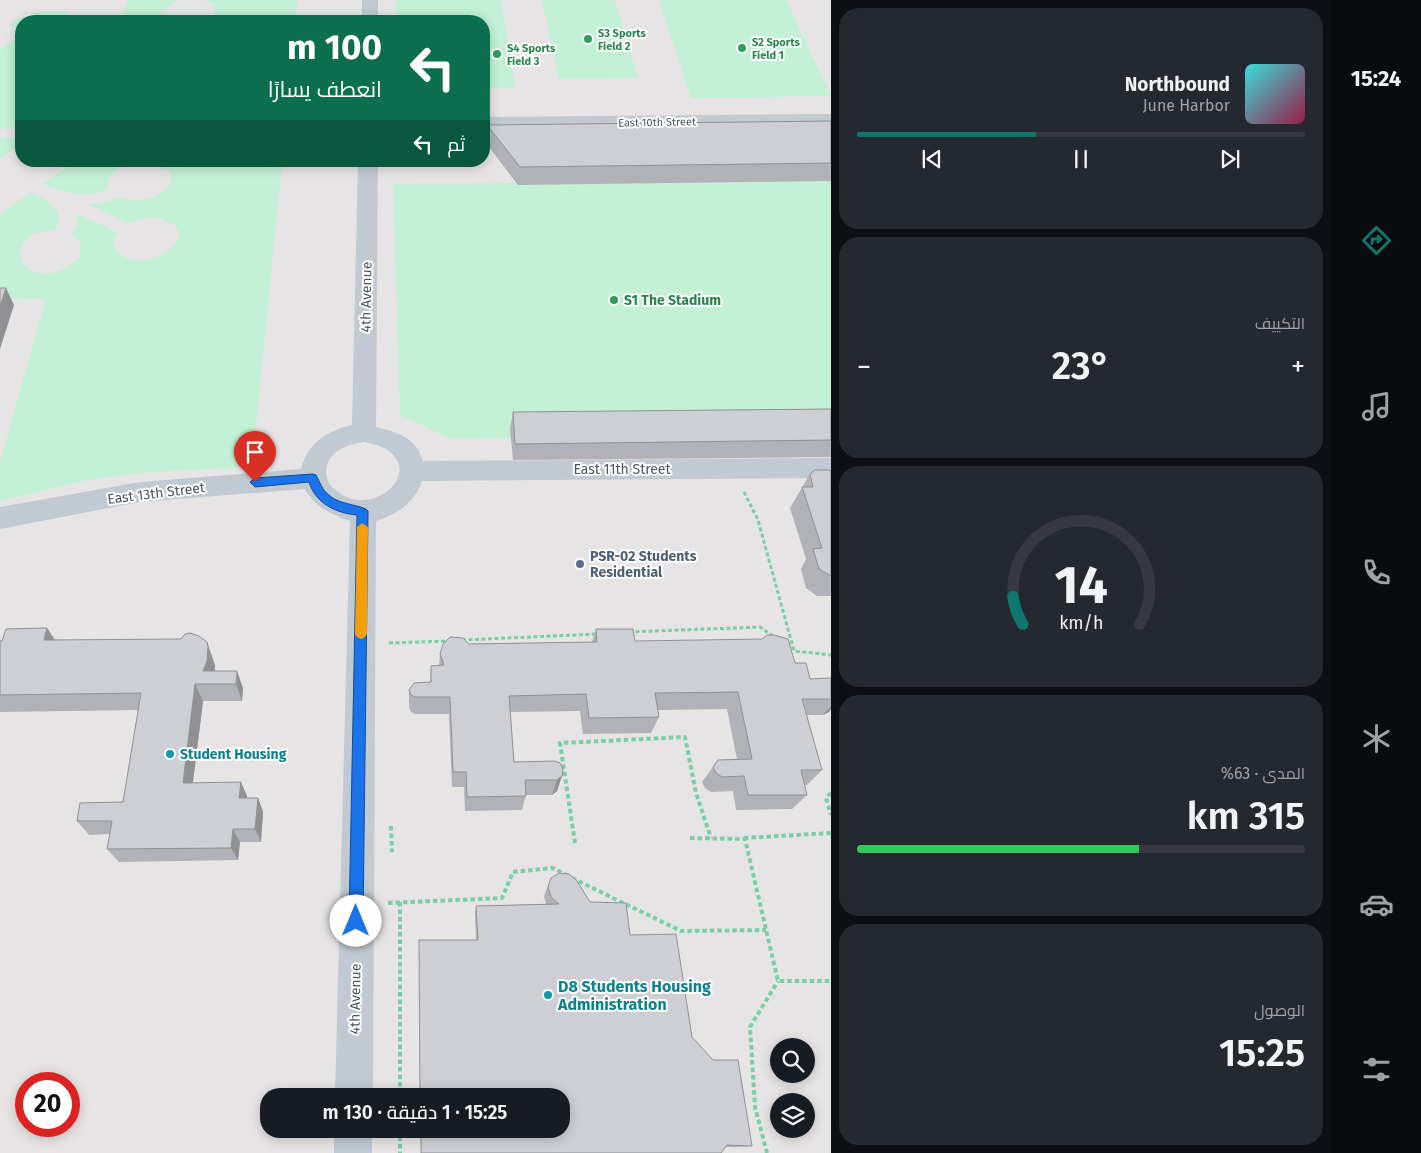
<!DOCTYPE html>
<html lang="ar">
<head>
<meta charset="utf-8">
<style>
  :root { --surface:#171b24; --page:#242831; --text:#f1f3f6; --muted:#9ea1a6; --line:#363941; --accent:#0f766e }
  body { margin:0; font-family:"Fira Sans",Cairo,sans-serif; background:var(--page); color:var(--text); direction:rtl; height:100vh; display:flex; flex-direction:column; font-size:19px; white-space:nowrap }
  * { box-sizing:border-box; margin:0 }
  p { font-size:16px; color:var(--muted) }
  .icon { flex:none; width:28px; height:28px; fill:none; stroke:currentColor; stroke-width:2; stroke-linecap:round; stroke-linejoin:round }
  .map { position:relative; flex:1; overflow:hidden; direction:ltr }
  .side { display:flex; flex-direction:column; gap:8px; padding:8px; background:#0d0f14; width:500px }
  .side>* { flex:none }
  .top-card { position:absolute; left:15px; top:15px; width:475px; height:152px; border-radius:20px; box-shadow:0 2px 12px #0003; direction:rtl; background:#0b6e4f; color:#fff; overflow:hidden }
  .controls { position:absolute; left:770px; top:1038px; display:grid; gap:10px }
  .controls a { display:grid; place-items:center; width:45px; height:45px; border-radius:50%; background:var(--surface); box-shadow:0 2px 12px #0003; font-size:25px }
  .speed { position:absolute; left:15px; top:1072px; display:flex; gap:10px; font-size:25px; font-weight:700; text-align:center }
  .speed>* { display:grid; place-content:center; width:65px; height:65px; border-radius:50%; background:var(--surface); box-shadow:0 2px 12px #0003; line-height:1 }
  .speed .limit { border:8px solid #d22; background:#fff; color:#111 }
  .pin { position:absolute; display:grid; place-items:center; width:42px; height:42px; color:#fff; margin:-51px -21px; border-radius:50% 50% 50% 0; rotate:-45deg; box-shadow:0 0 5px #0007 }
  .pin .icon { rotate:45deg }
  .me { position:absolute; width:55px; margin:-28px; rotate:0deg; stroke-linejoin:round; filter:drop-shadow(0 0 4px #0008) }
  .turn { display:flex; align-items:center; gap:18px; height:105px; padding:0 25px; font-size:22px }
  .turn .icon { width:65px; height:65px; stroke-width:2.5 }
  .turn b { display:block; font-size:35px; line-height:42px }
  .then { display:flex; align-items:center; height:48px; padding:0 25px; background:#0003; gap:10px; font-size:19px }
  .big { font-size:38px; font-weight:600; line-height:1.1 }
  .side .tile { flex:1; display:flex; flex-direction:column; justify-content:center; gap:8px; min-width:0; padding:0 18px; border-radius:20px; background:var(--page) }
  .side .dial { align-items:center; gap:0 }
  .dial svg { height:130px; overflow:visible; fill:none; stroke:var(--line); stroke-width:7; stroke-linecap:round; text-anchor:middle }
  .dial text { fill:var(--text); stroke:none }
  .song { display:flex; align-items:center; gap:15px }
  .cover { width:60px; height:60px; border-radius:8px; background:linear-gradient(135deg,hsl(180 70% 55%),hsl(340 70% 35%)) }
  .played { height:5px; border-radius:2px; background:linear-gradient(90deg,var(--accent) 40%,var(--line) 40%) }
  .keys { display:flex; justify-content:space-around; direction:ltr }
  .heat { display:flex; justify-content:space-between; align-items:center; font-size:28px; direction:ltr }
  .charge { height:8px; border-radius:4px; background:linear-gradient(90deg,#34c759 63%,var(--line) 0) }
  .trip { position:absolute; left:260px; top:1088px; width:310px; height:50px; border-radius:20px; background:var(--surface); box-shadow:0 2px 12px #0003; font-weight:600; line-height:50px; text-align:center; direction:rtl }
  main { display:flex; flex:1; min-height:0 }
  .tabs { display:flex; flex-direction:column; width:90px; justify-content:space-around; align-items:center; background:#090b0e; color:var(--muted) }
  .tabs .icon { width:35px; height:35px }
  .tabs .current { color:var(--accent) }
  .tabs b { font-size:22px; color:var(--text) }
  .map>svg:first-child { display:block }
  .education { fill:#e6e4e5; fill-rule:evenodd }
  .green { fill:#c3f1d5 }
  .lines { fill:none; stroke-linecap:round; stroke-linejoin:round }
  .path-far1 { stroke:#7ad0a6; stroke-width:3; stroke-dasharray:4 2.5; stroke-linecap:butt }
  .path { stroke:#7ad0a6; stroke-width:4; stroke-dasharray:4.5 3; stroke-linecap:butt }
  .minor { fill:#c1cad2; fill-rule:evenodd }
  .wall { fill:#b0b2b7 }
  .shaded-wall { fill:#909195 }
  .building { fill:#cdcfd5; stroke:#909195 }
  .route { fill:#1a73e8; stroke:#114b97 }
  .slow { fill:#f59e0b }
  .leisure-dot { fill:#2e9e5b; stroke:#fff; stroke-width:2 }
  .service-dot { fill:#5c6f8a; stroke:#fff; stroke-width:2 }
  .culture-dot { fill:#0f9aa8; stroke:#fff; stroke-width:2 }
  .labels { text-anchor:middle; stroke-width:4; stroke-linejoin:round; paint-order:stroke }
  .far-leisure-label { font-size:11px; font-weight:bold; fill:#27864d; stroke:#fff; text-anchor:start }
  .far-street-label { font-size:11px; fill:#4a5661; stroke:#fff }
  .street-label { font-size:14px; fill:#4a5661; stroke:#fff }
  .leisure-label { font-size:14px; font-weight:bold; fill:#27864d; stroke:#fff; text-anchor:start }
  .service-label { font-size:14px; font-weight:bold; fill:#4e5e75; stroke:#fff; text-anchor:start }
  .culture-label { font-size:14px; font-weight:bold; fill:#0d838f; stroke:#fff; text-anchor:start }
  .near-culture-label { font-size:16px; font-weight:bold; fill:#0d838f; stroke:#fff; text-anchor:start }
</style>
</head>
<body>
<main>
<nav class="tabs">
<b>15:24</b>
<svg class="icon current" aria-label="directions" viewBox="0 0 24 24"><path d="M12 3l9 9-9 9-9-9zM9 14v-3h6M13 9l2 2-2 2"/></svg>
<svg class="icon" aria-label="music" viewBox="0 0 24 24"><path d="M9 18V5l10-2v13"/><circle cx="6" cy="18" r="3"/><circle cx="16" cy="16" r="3"/></svg>
<svg class="icon" aria-label="phone" viewBox="0 0 24 24"><path d="M5 4h4l2 5-3 2q2 4 5 5l2-3 5 2v4C11 20 4 13 5 4z"/></svg>
<svg class="icon" aria-label="climate" viewBox="0 0 24 24"><path d="M12 3v18M4 7l16 10M4 17L20 7"/></svg>
<svg class="icon" aria-label="car" viewBox="0 0 24 24"><path d="M5 17H2v-5l4-1 3-4h7l3 4 3 1v5h-3M9 17h6M6 11h13"/><circle cx="7" cy="17" r="2"/><circle cx="17" cy="17" r="2"/></svg>
<svg class="icon" aria-label="filters" viewBox="0 0 24 24"><path d="M4 7h16M4 17h16"/><circle cx="9" cy="7" r="2"/><circle cx="15" cy="17" r="2"/></svg>
</nav>
<section class="side">
<div class="tile">
<div class="song"><i class="cover"></i><div><b>Northbound</b><p>June Harbor</p></div></div>
<div class="played"></div>
<div class="keys"><svg class="icon" aria-label="previous" viewBox="0 0 24 24"><path d="M18 5L8 12l10 7zM5 5v14"/></svg><svg class="icon" aria-label="pause" viewBox="0 0 24 24"><path d="M8 5v14M16 5v14"/></svg><svg class="icon" aria-label="next" viewBox="0 0 24 24"><path d="M6 5l10 7-10 7zM19 5v14"/></svg></div>
</div>
<div class="tile"><p>التكييف</p>
<div class="heat"><a>−</a><b class="big">23°</b><a>+</a></div>
</div>
<div class="tile dial"><svg viewBox="0 0 100 80">
<path d="M14 69A42 42 0 1 1 86 69"/>
<path d="M14 69A42 42 0 0 1 8 52" stroke="#0f766e"/>
<text x="50" y="56" font-size="32" font-weight="700">14</text>
<text x="50" y="72" font-size="11">km/h</text>
</svg></div>
<div class="tile"><p>المدى · 63%</p><b class="big">315 km</b><div class="charge"></div></div>
<div class="tile"><p>الوصول</p><b class="big">15:25</b></div>
</section>
<div class="map">
<svg width="831" height="1153" viewBox="0 0 831 1153">
  <rect width="100%" height="100%" fill="#f5f3f3"/>
  <path class="education" d="M 0,0 L 831,0 L 831,1153 L 0,1153 ZM 21,21 L 484,21 L 484,161 L 21,161 ZM 779,1046 L 806,1046 L 806,1074 L 779,1074 ZM 26,1084 L 69,1084 L 69,1126 L 26,1126 ZM 269,1096 L 561,1096 L 561,1129 L 269,1129 ZM 779,1101 L 806,1101 L 806,1129 L 779,1129 Z"/>
  <g class="green">
    <polygon points="128,0 178,0 163,10 162,14 168,21 121,21"/>
    <polygon points="205,0 297,0 296,21 205,21 213,16 216,12 213,4"/>
    <polygon points="396,0 501,0 515,88 484,88 484,21 397,21"/>
    <polygon points="542,0 615,0 638,78 559,79"/>
    <polygon points="659,0 786,0 831,96 691,98"/>
    <polygon points="43,12 69,12 65,21 21,21 21,128 0,129 0,49 15,40 18,36 16,28 9,25 20,18"/>
    <polygon points="0,138 21,138 21,143 0,159"/>
    <path d="M 77,161 L 282,161 L 252,467 L 151,472 L 87,480 L 0,501 L 0,462 L 46,299 L 0,298 L 0,214 L 31,192 C 46,200 68,211 55,230 C 47,232 39,231 32,235 C 0,257 40,296 80,257 L 81,243 L 71,234 L 78,224 L 76,214 L 117,232 L 113,240 C 117,273 172,262 180,235 L 175,225 L 162,219 L 149,217 L 128,223 L 88,204 C 95,204 101,203 107,202 C 111,201 115,198 118,198 C 125,197 133,201 141,200 C 151,199 162,195 168,187 C 190,158 103,150 108,189 C 86,199 65,193 43,184 Z"/>
    <polygon points="831,180 831,431 452,439 400,415 393,184"/>
  </g>
  <g class="lines">
    <g class="path-far1">
      <polyline points="744,492 758,520 794,651 831,655"/>
      <polyline points="629,632 760,627 775,638"/>
      <polyline points="462,640 598,634"/>
      <polyline points="389,643 451,641"/>
    </g>
    <g class="path">
      <polyline points="831,793 826,798 831,815"/>
      <polyline points="391,826 392,852"/>
      <polyline points="690,838 745,839 778,981 831,981"/>
      <polyline points="744,838 831,833"/>
      <polyline points="575,843 560,743 685,737 696,793 711,838"/>
      <polyline points="572,878 681,931 766,930"/>
      <polyline points="400,902 400,1096"/>
      <polyline points="388,903 502,898 513,872 553,868 567,875"/>
      <polyline points="400,1129 400,1153"/>
      <polyline points="767,1153 755,1107 750,1027 778,981"/>
    </g>
    <g class="minor">
      <rect x="362" y="0" width="16" height="21"/>
      <polygon points="831,114 831,126 484,129 484,117"/>
      <path d="M 358,161 L 378,161 L 376,427 C 397,432 417,438 423,461 L 831,458 L 831,478 L 422,481 C 415,503 397,514 376,521 L 373,1096 L 335,1096 L 350,521 C 330,514 315,507 305,489 L 140,502 L 0,529 L 0,507 L 140,482 L 301,469 C 308,443 326,431 352,425 ZM 364,442 C 371,444 380,445 386,449 C 425,473 371,522 334,489 C 329,485 327,480 326,473 C 326,452 347,444 364,442 Z"/>
      <rect x="334" y="1129" width="38" height="24"/>
    </g>
  </g>
  <g class="wall">
    <polygon points="831,121 831,181 518,185 486,143 487,125"/>
    <polygon points="831,409 831,457 513,460 510,429 513,412"/>
    <polygon points="831,471 831,596 817,596 806,588 801,569 806,559 790,508 810,474"/>
    <polygon points="47,628 55,640 215,665 215,671 243,688 242,701 203,701 193,783 247,796 247,798 258,798 263,812 261,842 240,842 238,860 119,862 107,849 110,834 89,835 77,821 123,802 138,710 0,712 0,641"/>
    <polygon points="596,629 635,641 795,663 810,679 831,678 831,709 829,712 823,715 807,715 822,770 807,785 804,785 807,795 792,809 736,810 733,791 711,792 705,788 702,782 718,760 737,759 727,709 658,710 659,717 651,733 583,734 580,711 510,712 514,762 562,776 557,791 552,795 526,795 522,810 465,811 464,787 452,787 449,714 415,714 411,712 409,707 409,690 430,682 431,666 439,666 440,654 469,644 592,642"/>
    <polygon points="551,878 590,902 630,935 692,1037 752,1146 741,1147 726,1147 476,940 475,914 476,906 546,904 544,896"/>
  </g>
  <g class="shaded-wall">
    <polygon points="6,288 14,305 0,349 0,306"/>
    <polygon points="47,628 59,647 44,640"/>
    <polygon points="207,642 215,665 214,678 203,671"/>
    <polygon points="237,671 243,688 242,701 236,684"/>
    <polygon points="195,684 203,701 191,797 183,783"/>
    <polygon points="831,706 831,709 829,712 823,715"/>
    <polygon points="562,776 557,791 552,795 557,780"/>
    <polygon points="241,782 247,796 246,813 239,798"/>
    <polygon points="258,798 263,812 261,842 255,829"/>
    <polygon points="233,829 240,842 238,860 231,848"/>
  </g>
  <g class="building">
    <polygon points="831,121 831,163 520,167 487,125"/>
    <polygon points="0,288 6,288 0,306"/>
    <polygon points="831,409 831,440 515,444 513,412"/>
    <polygon points="815,470 828,470 831,471 831,576 819,569 813,549 822,548 802,487 813,487 810,474"/>
    <polygon points="47,628 44,640 181,639 185,634 190,633 199,636 207,642 208,647 207,661 203,671 237,671 236,684 195,684 183,783 241,782 239,798 258,798 255,829 233,829 231,848 107,849 112,821 77,821 80,803 123,802 141,693 0,695 0,641 2,641 6,629"/>
    <polygon points="596,629 633,629 635,641 762,639 767,635 774,635 788,639 795,663 806,663 810,679 831,678 831,699 802,699 822,770 801,770 807,795 748,795 744,776 722,777 716,773 713,767 718,760 752,759 738,692 655,693 659,717 589,718 586,694 509,696 514,762 555,761 560,763 563,769 562,776 557,780 525,780 526,796 467,797 466,772 453,772 450,697 415,697 411,695 409,690 414,683 431,682 431,666 444,665 440,654 443,644 450,637 463,638 469,644 597,642"/>
    <polygon points="559,873 569,874 577,881 590,902 626,903 630,935 676,934 692,1037 713,1060 738,1060 752,1146 727,1145 721,1153 421,1153 421,1129 561,1129 561,1096 420,1096 419,940 478,940 476,906 559,904 551,897 548,887 551,878"/>
  </g>
  <path class="route" d="M 313,474 L 316,475 C 320,482 322,490 329,495 C 339,505 364,505 368,511 L 363,921 L 361,926 L 356,928 L 351,926 L 349,921 L 357,515 C 336,513 316,504 309,482 L 255,487 L 250,482 L 255,478 Z"/>
  <polygon class="slow" points="362,523 368,527 367,634 365,637 361,639 357,637 355,634 357,527"/>
  <g class="leisure-dot">
    <circle cx="588" cy="39" r="5"/>
    <circle cx="742" cy="48" r="5"/>
    <circle cx="497" cy="54" r="5"/>
    <circle cx="614" cy="300" r="5"/>
  </g>
  <circle class="service-dot" cx="580" cy="564" r="5"/>
  <g class="culture-dot">
    <circle cx="170" cy="754" r="5"/>
    <circle cx="548" cy="995" r="5"/>
  </g>
  <g class="labels">
    <g class="far-leisure-label">
      <text x="598" y="37">S3 Sports<tspan x="598" dy="13">Field 2</tspan></text>
      <text x="752" y="46">S2 Sports<tspan x="752" dy="13">Field 1</tspan></text>
      <text x="507" y="52">S4 Sports<tspan x="507" dy="13">Field 3</tspan></text>
    </g>
    <g class="far-street-label">
      <text transform="translate(657 122) rotate(-1)" y="4">East 10th Street</text>
    </g>
    <g class="street-label">
      <text transform="translate(366 297) rotate(-89)" y="5">4th Avenue</text>
      <text x="622" y="474">East 11th Street</text>
      <text transform="translate(156 493) rotate(-7)" y="5">East 13th Street</text>
      <text transform="translate(355 999) rotate(-89)" y="5">4th Avenue</text>
    </g>
    <g class="leisure-label">
      <text x="624" y="305">S1 The Stadium</text>
    </g>
    <g class="service-label">
      <text x="590" y="561">PSR-02 Students<tspan x="590" dy="16">Residential</tspan></text>
    </g>
    <g class="culture-label">
      <text x="180" y="759">Student Housing</text>
    </g>
    <g class="near-culture-label">
      <text x="558" y="992">D8 Students Housing<tspan x="558" dy="18">Administration</tspan></text>
    </g>
  </g>
</svg>
<div class="controls">
<a><svg class="icon" aria-label="search" viewBox="0 0 24 24"><circle cx="10" cy="10" r="6"/><path d="M15 15l6 6"/></svg></a>
<a><svg class="icon" aria-label="layers" viewBox="0 0 24 24"><path d="M12 4l9 5-9 5-9-5zM3 14l9 5 9-5"/></svg></a>
</div>
<div class="speed"><div class="limit">20</div></div>
<div class="pin" style="left:255px;top:482px;background:#d93025"><svg class="icon" aria-label="arrive" viewBox="0 0 24 24"><path d="M6 21V4h12l-3 4 3 4H6"/></svg></div>
<svg class="me" style="left:356px;top:921px" viewBox="-20 -20 40 40"><circle r="19" fill="#fff"/><path d="M0-13L10 11 0 6-10 11z" fill="#1a73e8"/></svg>
<div class="trip">15:25 · 1 دقيقة · 130 m</div>
<div class="top-card">
<div class="turn"><svg class="icon" aria-label="left" viewBox="0 0 24 24"><path d="M17 20v-9H6M10 6l-5 5 5 5"/></svg><div><b>100 m</b>انعطف يسارًا</div></div>
<div class="then">ثم<svg class="icon" aria-label="left" viewBox="0 0 24 24"><path d="M17 20v-9H6M10 6l-5 5 5 5"/></svg></div>
</div>
</div>
</main>
</body>
</html>
